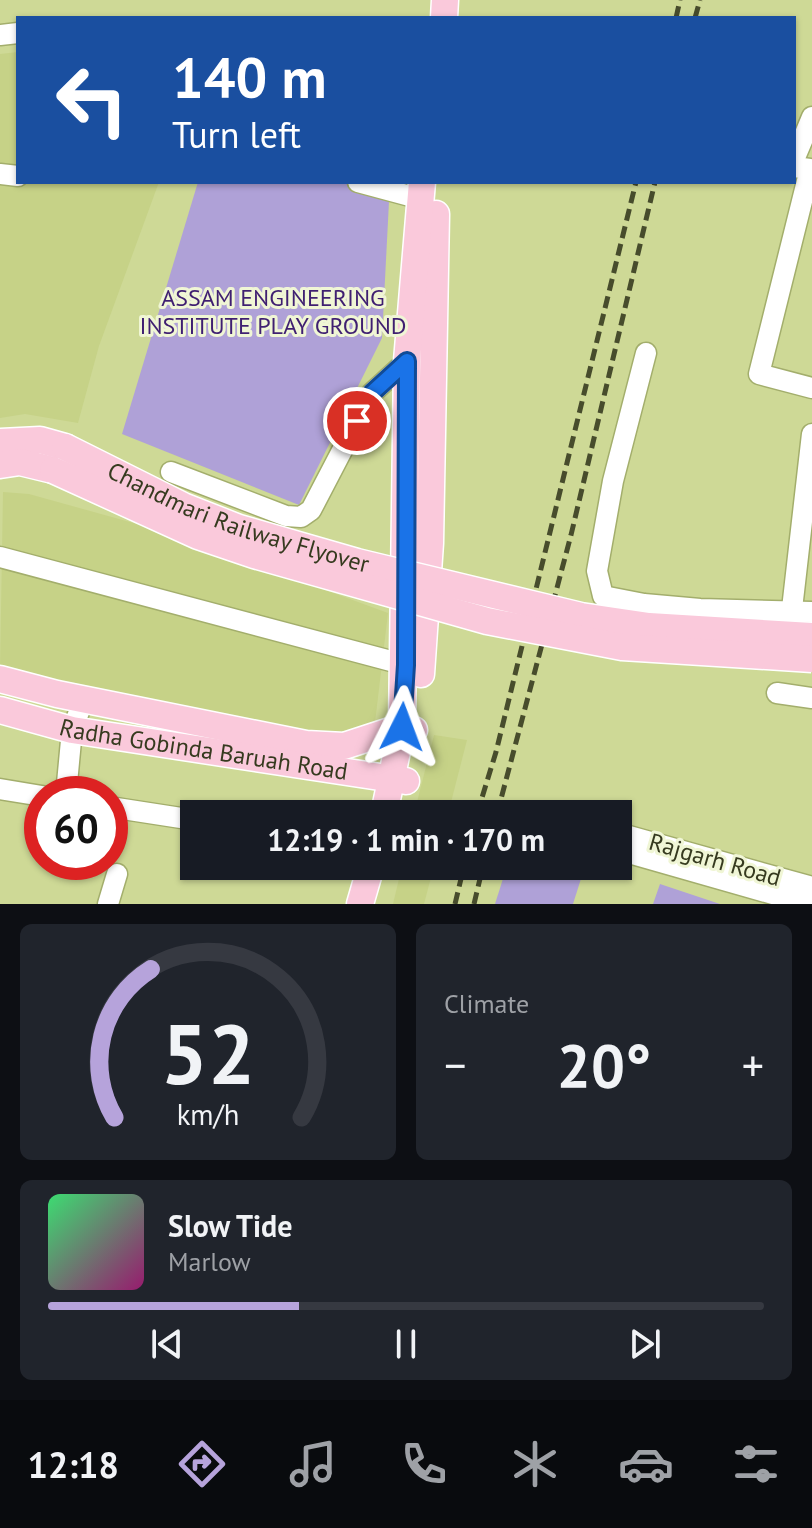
<!DOCTYPE html>
<html lang="en">
<head>
<meta charset="utf-8">
<style>
  :root { --surface:#171b24; --page:#20242c; --text:#f1f3f6; --muted:#9ea1a6; --line:#363941; --accent:#b6a3db }
  body { margin:0; font-family:"PT Sans",sans-serif; background:var(--page); color:var(--text); height:100vh; display:flex; flex-direction:column; font-size:30px; white-space:nowrap }
  * { box-sizing:border-box; margin:0 }
  p { font-size:26px; color:var(--muted) }
  .icon { flex:none; width:44px; height:44px; fill:none; stroke:currentColor; stroke-width:2; stroke-linecap:round; stroke-linejoin:round }
  .map { position:relative; height:904px; overflow:hidden }
  .panel { display:flex; flex-direction:column; gap:20px; padding:20px; background:#0d0f14; flex:1 }
  .panel>* { flex:none }
  .hud { position:absolute; left:16px; top:16px; width:780px; height:168px; border-radius:0px; box-shadow:0 2px 6px #0004; background:#1a4fa0; color:#fff; overflow:hidden }
  .speed { position:absolute; left:24px; top:776px; display:flex; gap:16px; font-size:40px; font-weight:700; text-align:center }
  .speed>* { display:grid; place-content:center; width:104px; height:104px; border-radius:50%; background:var(--surface); box-shadow:0 2px 6px #0004; line-height:1 }
  .speed .limit { border:12px solid #d22; background:#fff; color:#111 }
  .pin { position:absolute; display:grid; place-items:center; width:68px; height:68px; color:#fff; margin:-34px; border:4px solid #fff; border-radius:50%; box-shadow:0 2px 8px #0007 }
  .me { position:absolute; width:88px; margin:-44px; rotate:3deg; stroke-linejoin:round; filter:drop-shadow(0 0 6px #0008) }
  .turn { display:flex; align-items:center; gap:28px; height:168px; padding:0 24px; font-size:36px }
  .turn .icon { width:104px; height:104px; stroke-width:2.5 }
  .turn b { display:block; font-size:56px; line-height:68px }
  .big { font-size:60px; font-weight:700; line-height:1.1 }
  .panel .widget { flex:1; display:flex; flex-direction:column; justify-content:center; gap:12px; min-width:0; padding:0 28px; border-radius:12px; background:var(--page) }
  .panel .dial { align-items:center; gap:0 }
  .dial svg { height:208px; overflow:visible; fill:none; stroke:var(--line); stroke-width:7; stroke-linecap:round; text-anchor:middle }
  .dial text { fill:var(--text); stroke:none }
  .song { display:flex; align-items:center; gap:24px }
  .cover { width:96px; height:96px; border-radius:12px; background:linear-gradient(135deg,hsl(140 70% 55%),hsl(320 70% 35%)) }
  .played { height:8px; border-radius:4px; background:linear-gradient(90deg,var(--accent) 35%,var(--line) 35%) }
  .keys { display:flex; justify-content:space-around; direction:ltr }
  .heat { display:flex; justify-content:space-between; align-items:center; font-size:44px; direction:ltr }
  .panel .tiles { flex:1; display:grid; gap:20px; grid-template-columns:1fr 1fr }
  .widget:last-child { grid-column:span 2 }
  .trip { position:absolute; left:180px; top:800px; width:452px; height:80px; border-radius:0px; background:var(--surface); box-shadow:0 2px 6px #0004; font-weight:700; line-height:80px; text-align:center }
  .menu { display:flex; height:128px; justify-content:space-around; align-items:center; background:#090b0e; color:var(--muted) }
  .menu .icon { width:56px; height:56px }
  .menu .active { color:var(--accent) }
  .menu b { font-size:36px; color:var(--text) }
  .map>svg:first-child { display:block }
  .built { fill:#c6d287 }
  .green { fill:#afa1d7 }
  .lines { fill:none; stroke-linecap:round; stroke-linejoin:round }
  .minor-casing { stroke:#a3ae6c; stroke-width:23 }
  .major-casing { stroke:#fff; stroke-width:29 }
  .minor { stroke:#fff; stroke-width:20 }
  .major { stroke:#fac9db; stroke-width:26 }
  .rail { stroke:#474c2c; stroke-width:5; stroke-dasharray:12 6; stroke-linecap:butt }
  .major-bridge-casing { stroke:#fff; stroke-width:29; stroke-linecap:butt }
  .major-bridge { stroke:#fac9db; stroke-width:26 }
  .route-casing { stroke:#114b97; stroke-width:20 }
  .route { stroke:#1a73e8; stroke-width:14 }
  .labels { text-anchor:middle; stroke-width:6; stroke-linejoin:round; paint-order:stroke }
  .park-label { font-size:24px; fill:#3f1f71; stroke:#f0f6d5 }
  .street-label { font-size:24px; fill:#363a1f; stroke:#f0f6d5 }
</style>
</head>
<body>
<div class="map">
<svg width="812" height="904" viewBox="0 0 812 904">
  <rect width="100%" height="100%" fill="#ced996"/>
  <g class="built">
    <polygon points="18,52 18,182 159,182 99,346 78,423 25,414 0,418 0,54"/>
    <polygon points="3,492 29,494 173,534 388,613 374,731 347,741 0,671"/>
    <polygon points="434,735 467,740 448,814 414,814"/>
    <polygon points="402,866 434,866 424,904 393,904"/>
  </g>
  <g class="green">
    <polygon points="198,182 390,182 382,338 299,505 122,434"/>
    <polygon points="507,866 585,866 573,904 495,904"/>
    <polygon points="660,884 720,904 653,904"/>
  </g>
  <g class="lines">
    <g class="minor-casing">
      <g id="minor">
        <polyline points="0,35 18,33"/>
        <polyline points="794,160 812,117"/>
        <polyline points="794,167 810,169 759,374 812,388"/>
        <polyline points="0,174 18,176"/>
        <polyline points="358,182 421,199"/>
        <polyline points="646,353 613,481 597,571 603,596 644,604 700,609 812,612"/>
        <polyline points="171,472 286,516 301,517 311,510 372,393 407,361 417,363"/>
        <polyline points="0,557 406,665"/>
        <polyline points="792,609 812,434"/>
        <polyline points="777,693 812,698"/>
        <polyline points="0,789 42,796"/>
        <polyline points="66,794 72,730 84,699"/>
        <polyline points="110,807 194,820"/>
        <polyline points="618,833 812,887"/>
        <polyline points="618,850 808,904"/>
        <polyline points="108,904 117,874"/>
      </g>
    </g>
    <g class="major-casing">
      <g id="major">
        <polyline points="444,18 445,0"/>
        <polyline points="0,442 40,440 65,447"/>
        <polyline points="0,465 20,462 53,470"/>
        <polyline points="421,674 430,543 436,214"/>
        <polyline points="0,679 57,694 306,744 344,746 402,727 414,730"/>
        <path id="s1" d="M 0,710 L 72,730 L 406,781"/>
        <polyline points="384,814 402,727 407,361 422,182"/>
        <polyline points="360,904 371,866"/>
      </g>
    </g>
    <use href="#minor" class="minor"/>
    <use href="#major" class="major"/>
    <g class="rail">
      <polyline points="676,18 680,0"/>
      <polyline points="695,18 700,0"/>
      <polyline points="477,814 496,752 636,182"/>
      <polyline points="497,814 571,535 655,182"/>
      <polyline points="455,904 464,866"/>
      <polyline points="474,904 483,866"/>
    </g>
    <g class="major-bridge-casing">
      <g id="major-bridge">
        <path id="s2" d="M 65,447 L 183,506 L 239,528 L 357,562 L 581,616 L 649,626 L 812,636"/>
        <polyline points="53,470 198,536 254,555 487,621 622,647 812,659"/>
      </g>
    </g>
    <use href="#major-bridge" class="major-bridge"/>
  </g>
  <g class="lines">
    <g class="route-casing">
      <polyline id="route" points="357,421 372,393 407,361 406,665 402,727"/>
    </g>
    <use href="#route" class="route"/>
  </g>
  <g class="labels">
    <g class="park-label">
      <text x="273" y="306">ASSAM ENGINEERING<tspan x="273" dy="28">INSTITUTE PLAY GROUND</tspan></text>
    </g>
    <g class="street-label">
      <text dy="8" stroke="none"><textPath href="#s2" startOffset="188">Chandmari Railway Flyover</textPath></text>
      <text dy="8" stroke="none"><textPath href="#s1" startOffset="208">Radha Gobinda Baruah Road</textPath></text>
      <text transform="translate(715 860) rotate(16)" y="8">Rajgarh Road</text>
    </g>
  </g>
</svg>
<div class="speed"><div class="limit">60</div></div>
<div class="pin" style="left:357px;top:421px;background:#d93025"><svg class="icon" aria-label="arrive" viewBox="0 0 24 24"><path d="M6 21V4h12l-3 4 3 4H6"/></svg></div>
<svg class="me" style="left:402px;top:727px" viewBox="-20 -20 40 40"><path d="M0-17L14 15 0 8-14 15z" fill="#1a73e8" stroke="#fff" stroke-width="4"/></svg>
<div class="trip">12:19 · 1 min · 170 m</div>
<div class="hud">
<div class="turn"><svg class="icon" aria-label="left" viewBox="0 0 24 24"><path d="M17 20v-9H6M10 6l-5 5 5 5"/></svg><div><b>140 m</b>Turn left</div></div>
</div>
</div>
<section class="panel">
<div class="tiles">
<div class="widget dial"><svg viewBox="0 0 100 80">
<path d="M14 69A42 42 0 1 1 86 69"/>
<path d="M14 69A42 42 0 0 1 28 12" stroke="#b6a3db"/>
<text x="50" y="56" font-size="32" font-weight="700">52</text>
<text x="50" y="72" font-size="11">km/h</text>
</svg></div>
<div class="widget"><p>Climate</p>
<div class="heat"><a>−</a><b class="big">20°</b><a>+</a></div>
</div>
<div class="widget">
<div class="song"><i class="cover"></i><div><b>Slow Tide</b><p>Marlow</p></div></div>
<div class="played"></div>
<div class="keys"><svg class="icon" aria-label="previous" viewBox="0 0 24 24"><path d="M18 5L8 12l10 7zM5 5v14"/></svg><svg class="icon" aria-label="pause" viewBox="0 0 24 24"><path d="M8 5v14M16 5v14"/></svg><svg class="icon" aria-label="next" viewBox="0 0 24 24"><path d="M6 5l10 7-10 7zM19 5v14"/></svg></div>
</div>
</div>
</section>
<nav class="menu">
<b>12:18</b>
<svg class="icon active" aria-label="directions" viewBox="0 0 24 24"><path d="M12 3l9 9-9 9-9-9zM9 14v-3h6M13 9l2 2-2 2"/></svg>
<svg class="icon" aria-label="music" viewBox="0 0 24 24"><path d="M9 18V5l10-2v13"/><circle cx="6" cy="18" r="3"/><circle cx="16" cy="16" r="3"/></svg>
<svg class="icon" aria-label="phone" viewBox="0 0 24 24"><path d="M5 4h4l2 5-3 2q2 4 5 5l2-3 5 2v4C11 20 4 13 5 4z"/></svg>
<svg class="icon" aria-label="climate" viewBox="0 0 24 24"><path d="M12 3v18M4 7l16 10M4 17L20 7"/></svg>
<svg class="icon" aria-label="car" viewBox="0 0 24 24"><path d="M5 17H2v-5l4-1 3-4h7l3 4 3 1v5h-3M9 17h6M6 11h13"/><circle cx="7" cy="17" r="2"/><circle cx="17" cy="17" r="2"/></svg>
<svg class="icon" aria-label="filters" viewBox="0 0 24 24"><path d="M4 7h16M4 17h16"/><circle cx="9" cy="7" r="2"/><circle cx="15" cy="17" r="2"/></svg>
</nav>
</body>
</html>
